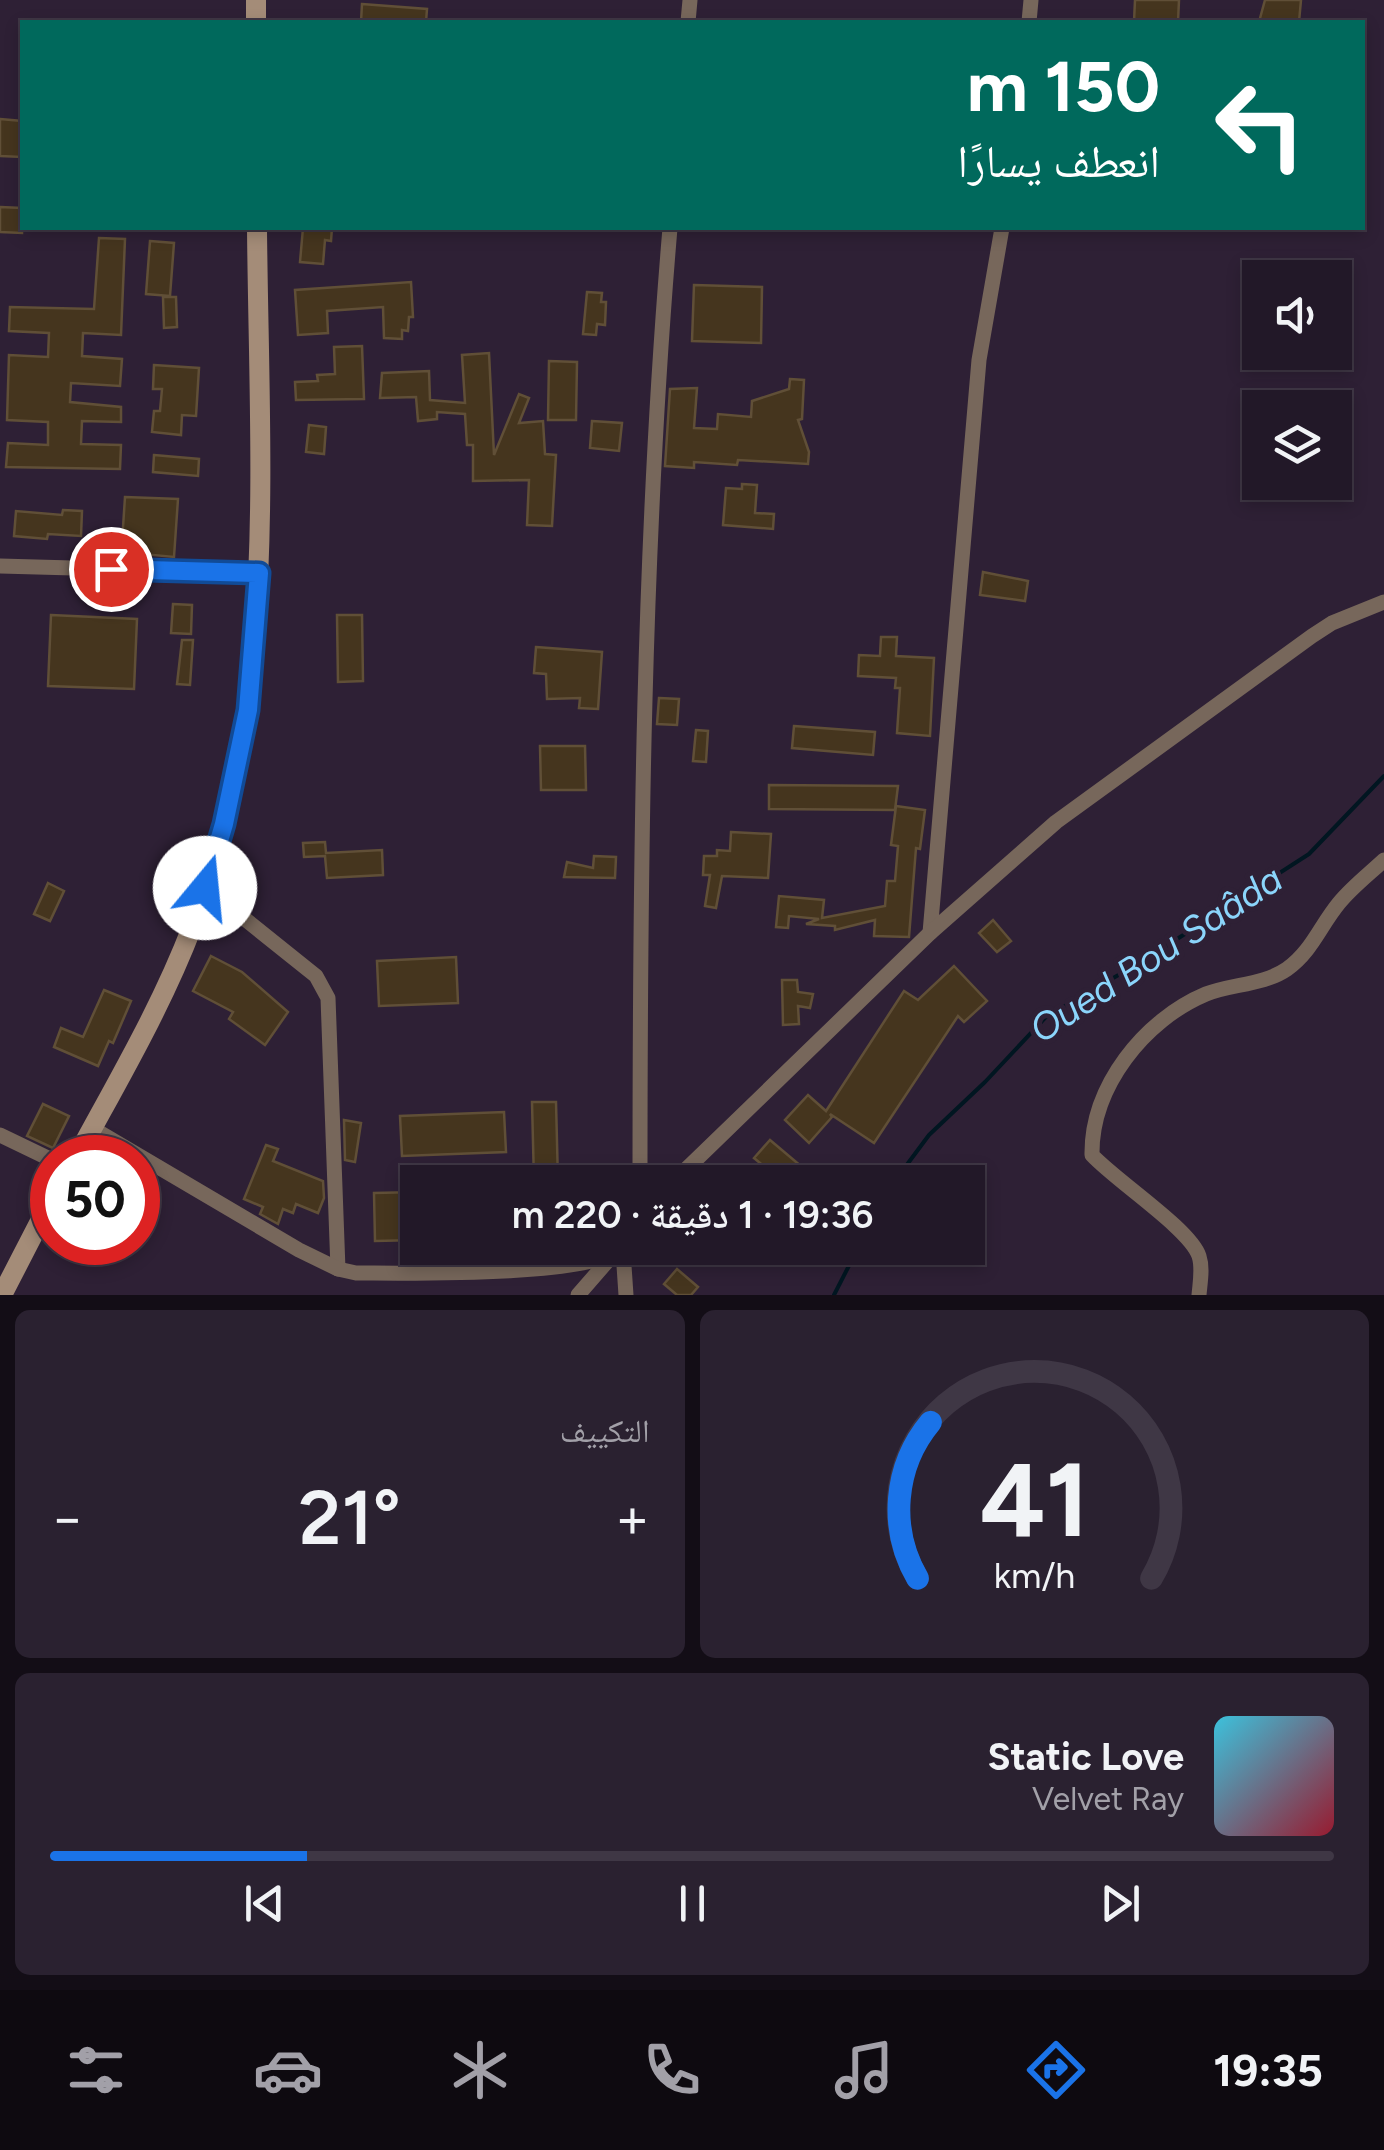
<!DOCTYPE html>
<html lang="ar">
<head>
<meta charset="utf-8">
<style>
  :root { --surface:#221828; --page:#2a2130; --text:#f1f3f6; --muted:#a2a0a8; --line:#3f3745; --accent:#1a73e8 }
  body { margin:0; font-family:Figtree,"Noto Naskh Arabic",sans-serif; background:var(--page); color:var(--text); direction:rtl; height:100vh; display:flex; flex-direction:column; font-size:38px; white-space:nowrap }
  * { box-sizing:border-box; margin:0 }
  p { font-size:32px; color:var(--muted) }
  .icon { flex:none; width:55px; height:55px; fill:none; stroke:currentColor; stroke-width:2; stroke-linecap:round; stroke-linejoin:round }
  .map { position:relative; height:1295px; overflow:hidden; direction:ltr }
  .details { display:flex; flex-direction:column; gap:15px; padding:15px; background:#130d16; flex:1 }
  .details>* { flex:none }
  .top-card { position:absolute; left:20px; top:20px; width:1345px; height:210px; border-radius:0px; box-shadow:0 5px 15px #0003,0 0 0 2px var(--line); direction:rtl; background:#00695c; color:#fff; overflow:hidden }
  .buttons { position:absolute; left:1242px; top:260px; display:grid; gap:20px }
  .buttons a { display:grid; place-items:center; width:110px; height:110px; border-radius:0px; background:var(--surface); box-shadow:0 5px 15px #0003,0 0 0 2px var(--line); font-size:50px }
  .speed { position:absolute; left:30px; top:1135px; display:flex; gap:20px; font-size:50px; font-weight:700; text-align:center }
  .speed>* { display:grid; place-content:center; width:130px; height:130px; border-radius:50%; background:var(--surface); box-shadow:0 5px 15px #0003,0 0 0 2px var(--line); line-height:1 }
  .speed .limit { border:15px solid #d22; background:#fff; color:#111 }
  .pin { position:absolute; display:grid; place-items:center; width:85px; height:85px; color:#fff; margin:-42px; border:5px solid #fff; border-radius:50%; box-shadow:0 2px 10px #0007 }
  .me { position:absolute; width:110px; margin:-55px; rotate:17deg; stroke-linejoin:round; filter:drop-shadow(0 0 8px #0008) }
  .turn { display:flex; align-items:center; gap:35px; height:210px; padding:0 40px; font-size:45px }
  .turn .icon { width:130px; height:130px; stroke-width:2.5 }
  .turn b { display:block; font-size:70px; line-height:85px }
  .big { font-size:75px; font-weight:600; line-height:1.1 }
  .details .tile { flex:1; display:flex; flex-direction:column; justify-content:center; gap:15px; min-width:0; padding:0 35px; border-radius:15px; background:var(--page) }
  .details .dial { align-items:center; gap:0 }
  .dial svg { height:260px; overflow:visible; fill:none; stroke:var(--line); stroke-width:7; stroke-linecap:round; text-anchor:middle }
  .dial text { fill:var(--text); stroke:none }
  .song { display:flex; align-items:center; gap:30px }
  .cover { width:120px; height:120px; border-radius:15px; background:linear-gradient(135deg,hsl(190 70% 55%),hsl(350 70% 35%)) }
  .played { height:10px; border-radius:5px; background:linear-gradient(90deg,var(--accent) 20%,var(--line) 20%) }
  .keys { display:flex; justify-content:space-around; direction:ltr }
  .heat { display:flex; justify-content:space-between; align-items:center; font-size:55px; direction:ltr }
  .details .tiles { flex:1; display:grid; gap:15px; grid-template-columns:1fr 1fr }
  .tile:last-child { grid-column:span 2 }
  .trip { position:absolute; left:400px; top:1165px; width:585px; height:100px; border-radius:0px; background:var(--surface); box-shadow:0 5px 15px #0003,0 0 0 2px var(--line); font-weight:600; line-height:100px; text-align:center; direction:rtl }
  .tab-bar { display:flex; height:160px; justify-content:space-around; align-items:center; background:#0e0a10; color:var(--muted) }
  .tab-bar .icon { width:70px; height:70px }
  .tab-bar .on { color:var(--accent) }
  .tab-bar b { font-size:45px; color:var(--text) }
  .map>svg:first-child { display:block }
  .lines { fill:none; stroke-linecap:round; stroke-linejoin:round }
  .stream { stroke:#011621; stroke-width:4 }
  .building { fill:#45351e; stroke:#604f37; stroke-width:2.5 }
  .minor { stroke:#77675b; stroke-width:15 }
  .secondary { stroke:#a48c78; stroke-width:20 }
  .route-casing { stroke:#114b97; stroke-width:25 }
  .route { stroke:#1a73e8; stroke-width:18 }
  .labels { text-anchor:middle; stroke-width:10; stroke-linejoin:round; paint-order:stroke }
  .water-label { font-size:38px; font-style:italic; fill:#8bd5fb; stroke:#2e2035 }
</style>
</head>
<body>
<div class="map">
<svg width="1384" height="1295" viewBox="0 0 1384 1295">
  <rect width="100%" height="100%" fill="#2e2035"/>
  <g class="lines">
    <g class="stream">
      <polyline points="894,1182 929,1135 985,1082 1046,1017 1146,959 1309,854 1384,776"/>
      <polyline points="834,1295 858,1248"/>
    </g>
  </g>
  <g class="building">
    <polygon points="1135,0 1179,0 1178,22 1134,22"/>
    <polygon points="1265,0 1301,0 1299,22 1259,22"/>
    <polygon points="362,4 427,9 426,22 361,22"/>
    <polygon points="0,119 22,121 22,157 0,156"/>
    <polygon points="0,207 22,208 22,233 0,232"/>
    <polygon points="303,228 332,228 331,241 325,240 323,264 300,262"/>
    <polygon points="99,238 125,239 121,335 83,333 82,356 122,359 120,386 71,383 70,402 121,407 121,422 82,421 81,444 121,445 120,469 6,467 8,443 48,445 48,422 7,420 9,355 48,357 49,333 9,331 10,307 94,309"/>
    <polygon points="150,241 174,243 170,296 146,294"/>
    <polygon points="411,282 413,317 409,317 408,331 402,330 402,339 384,338 383,307 327,311 328,333 298,335 295,290"/>
    <polygon points="694,285 762,287 761,343 692,341"/>
    <polygon points="587,292 602,293 601,302 606,302 605,325 597,324 596,335 583,334"/>
    <polygon points="163,297 176,297 177,327 164,328"/>
    <polygon points="362,346 364,399 296,400 295,382 318,381 317,375 335,374 334,347"/>
    <polygon points="489,353 494,455 519,394 529,398 519,423 543,421 545,454 556,455 552,526 527,525 529,480 473,481 473,445 467,445 465,414 437,412 437,419 418,421 416,397 380,398 382,373 429,371 430,400 465,403 462,355"/>
    <polygon points="549,361 577,362 576,420 548,420"/>
    <polygon points="154,365 199,368 196,416 182,415 181,435 152,432 154,411 160,411 162,389 153,389"/>
    <polygon points="790,379 804,380 802,419 798,420 809,452 808,464 738,460 737,465 694,462 694,468 665,466 670,389 697,388 694,428 717,429 718,414 751,417 752,401 789,389"/>
    <polygon points="592,421 622,423 619,451 590,448"/>
    <polygon points="309,425 326,427 324,454 306,452"/>
    <polygon points="154,455 199,459 198,476 153,472"/>
    <polygon points="742,484 757,485 755,513 774,514 773,529 723,525 726,488 742,489"/>
    <polygon points="125,497 178,499 174,557 143,554 142,559 121,558"/>
    <polygon points="63,510 82,511 81,536 48,534 47,539 14,536 16,511 62,515"/>
    <polygon points="983,572 1028,581 1025,601 980,595"/>
    <polygon points="173,604 192,605 191,634 171,633"/>
    <polygon points="51,615 137,619 134,689 48,686"/>
    <polygon points="337,615 362,615 363,681 338,682"/>
    <polygon points="881,637 897,637 896,656 934,658 930,736 897,733 900,688 895,688 896,678 858,676 859,655 880,656"/>
    <polygon points="182,640 193,640 190,685 177,684"/>
    <polygon points="536,647 602,652 598,709 579,708 580,698 547,699 546,674 534,673"/>
    <polygon points="659,698 679,699 677,725 657,724"/>
    <polygon points="794,726 875,732 873,755 792,748"/>
    <polygon points="696,730 708,731 706,762 693,761"/>
    <polygon points="540,746 585,746 586,790 541,790"/>
    <polygon points="769,785 898,786 895,810 769,809"/>
    <polygon points="896,806 925,810 920,849 916,848 909,937 874,936 875,920 835,930 835,926 806,924 819,919 789,916 788,928 776,927 779,896 824,900 822,918 885,906 887,881 895,881 898,846 891,845"/>
    <polygon points="731,832 771,834 768,878 722,876 716,908 705,906 710,875 703,875 704,856 717,856 717,850 730,851"/>
    <polygon points="325,842 326,853 382,850 383,875 327,878 325,856 304,857 303,843"/>
    <polygon points="594,856 616,857 615,878 564,877 567,862 593,868"/>
    <polygon points="48,883 64,891 50,921 34,914"/>
    <polygon points="993,920 1011,941 997,952 979,933"/>
    <polygon points="211,956 242,972 288,1012 265,1045 229,1019 233,1012 193,991"/>
    <polygon points="456,957 458,1003 379,1006 377,961"/>
    <polygon points="954,966 987,1001 964,1022 958,1016 874,1143 830,1114 832,1117 809,1143 785,1120 808,1095 826,1111 904,991 918,1000"/>
    <polygon points="782,980 797,980 798,992 813,994 810,1008 798,1006 799,1024 783,1025"/>
    <polygon points="104,990 131,1001 113,1043 109,1041 98,1066 54,1047 61,1028 83,1037"/>
    <polygon points="532,1102 556,1102 558,1182 534,1182"/>
    <polygon points="43,1104 69,1116 53,1148 27,1136"/>
    <polygon points="504,1112 506,1152 402,1156 400,1116"/>
    <polygon points="344,1120 361,1123 355,1162 345,1160"/>
    <polygon points="770,1140 802,1167 822,1182 805,1182 796,1175 789,1182 780,1182 769,1173 762,1182 751,1173 760,1163 754,1158"/>
    <polygon points="266,1145 278,1149 273,1161 323,1181 324,1198 318,1213 296,1204 293,1213 283,1209 278,1224 260,1214 263,1207 244,1199"/>
    <polygon points="418,1192 418,1240 375,1241 374,1193"/>
    <polygon points="677,1269 698,1287 691,1295 677,1295 664,1284"/>
  </g>
  <g class="lines">
    <g class="minor">
      <polyline points="688,22 690,0"/>
      <polyline points="1029,22 1031,0"/>
      <polyline points="0,566 259,573"/>
      <polyline points="205,887 316,976 328,998 338,1269"/>
      <polyline points="930,933 979,360 1002,228"/>
      <path d="M 92,1128 L 299,1250 L 338,1269 L 356,1273 C 409,1273 590,1277 626,1248"/>
      <polyline points="0,1135 52,1160"/>
      <path d="M 640,1182 C 640,864 643,545 670,228"/>
      <polyline points="673,1182 930,933 1056,822 1312,636 1332,623 1384,602"/>
      <polyline points="623,1251 626,1295"/>
      <polyline points="578,1295 611,1257"/>
      <path d="M 1199,1295 C 1200,1283 1203,1268 1199,1256 C 1190,1229 1116,1181 1092,1155 C 1091,1087 1144,1020 1206,994 C 1231,984 1264,985 1287,969 C 1312,951 1320,926 1339,903 C 1352,887 1369,874 1384,860"/>
    </g>
    <g class="secondary">
      <polyline points="256,0 256,22"/>
      <path d="M 76,1158 C 117,1082 161,1008 192,927 C 279,705 259,461 257,228"/>
      <polyline points="2,1295 52,1198"/>
    </g>
  </g>
  <g class="lines">
    <g class="route-casing">
      <polyline id="route" points="111,569 259,573 248,710 224,824 205,888"/>
    </g>
    <use href="#route" class="route"/>
  </g>
  <g class="labels">
    <g class="water-label">
      <text transform="translate(1156 954) rotate(-33)" y="13">Oued Bou Saâda</text>
    </g>
  </g>
</svg>
<div class="buttons">
<a><svg class="icon" aria-label="sound" viewBox="0 0 24 24"><path d="M4 9h4l5-4v14l-5-4H4zM17 9q2 3 0 6"/></svg></a>
<a><svg class="icon" aria-label="layers" viewBox="0 0 24 24"><path d="M12 4l9 5-9 5-9-5zM3 14l9 5 9-5"/></svg></a>
</div>
<div class="speed"><div class="limit">50</div></div>
<div class="pin" style="left:111px;top:569px;background:#d93025"><svg class="icon" aria-label="arrive" viewBox="0 0 24 24"><path d="M6 21V4h12l-3 4 3 4H6"/></svg></div>
<svg class="me" style="left:205px;top:888px" viewBox="-20 -20 40 40"><circle r="19" fill="#fff"/><path d="M0-13L10 11 0 6-10 11z" fill="#1a73e8"/></svg>
<div class="trip">19:36 · 1 دقيقة · 220 m</div>
<div class="top-card">
<div class="turn"><svg class="icon" aria-label="left" viewBox="0 0 24 24"><path d="M17 20v-9H6M10 6l-5 5 5 5"/></svg><div><b>150 m</b>انعطف يسارًا</div></div>
</div>
</div>
<section class="details">
<div class="tiles">
<div class="tile dial"><svg viewBox="0 0 100 80">
<path d="M14 69A42 42 0 1 1 86 69"/>
<path d="M14 69A42 42 0 0 1 18 21" stroke="#1a73e8"/>
<text x="50" y="56" font-size="32" font-weight="700">41</text>
<text x="50" y="72" font-size="11">km/h</text>
</svg></div>
<div class="tile"><p>التكييف</p>
<div class="heat"><a>−</a><b class="big">21°</b><a>+</a></div>
</div>
<div class="tile">
<div class="song"><i class="cover"></i><div><b>Static Love</b><p>Velvet Ray</p></div></div>
<div class="played"></div>
<div class="keys"><svg class="icon" aria-label="previous" viewBox="0 0 24 24"><path d="M18 5L8 12l10 7zM5 5v14"/></svg><svg class="icon" aria-label="pause" viewBox="0 0 24 24"><path d="M8 5v14M16 5v14"/></svg><svg class="icon" aria-label="next" viewBox="0 0 24 24"><path d="M6 5l10 7-10 7zM19 5v14"/></svg></div>
</div>
</div>
</section>
<nav class="tab-bar">
<b>19:35</b>
<svg class="icon on" aria-label="directions" viewBox="0 0 24 24"><path d="M12 3l9 9-9 9-9-9zM9 14v-3h6M13 9l2 2-2 2"/></svg>
<svg class="icon" aria-label="music" viewBox="0 0 24 24"><path d="M9 18V5l10-2v13"/><circle cx="6" cy="18" r="3"/><circle cx="16" cy="16" r="3"/></svg>
<svg class="icon" aria-label="phone" viewBox="0 0 24 24"><path d="M5 4h4l2 5-3 2q2 4 5 5l2-3 5 2v4C11 20 4 13 5 4z"/></svg>
<svg class="icon" aria-label="climate" viewBox="0 0 24 24"><path d="M12 3v18M4 7l16 10M4 17L20 7"/></svg>
<svg class="icon" aria-label="car" viewBox="0 0 24 24"><path d="M5 17H2v-5l4-1 3-4h7l3 4 3 1v5h-3M9 17h6M6 11h13"/><circle cx="7" cy="17" r="2"/><circle cx="17" cy="17" r="2"/></svg>
<svg class="icon" aria-label="filters" viewBox="0 0 24 24"><path d="M4 7h16M4 17h16"/><circle cx="9" cy="7" r="2"/><circle cx="15" cy="17" r="2"/></svg>
</nav>
</body>
</html>
